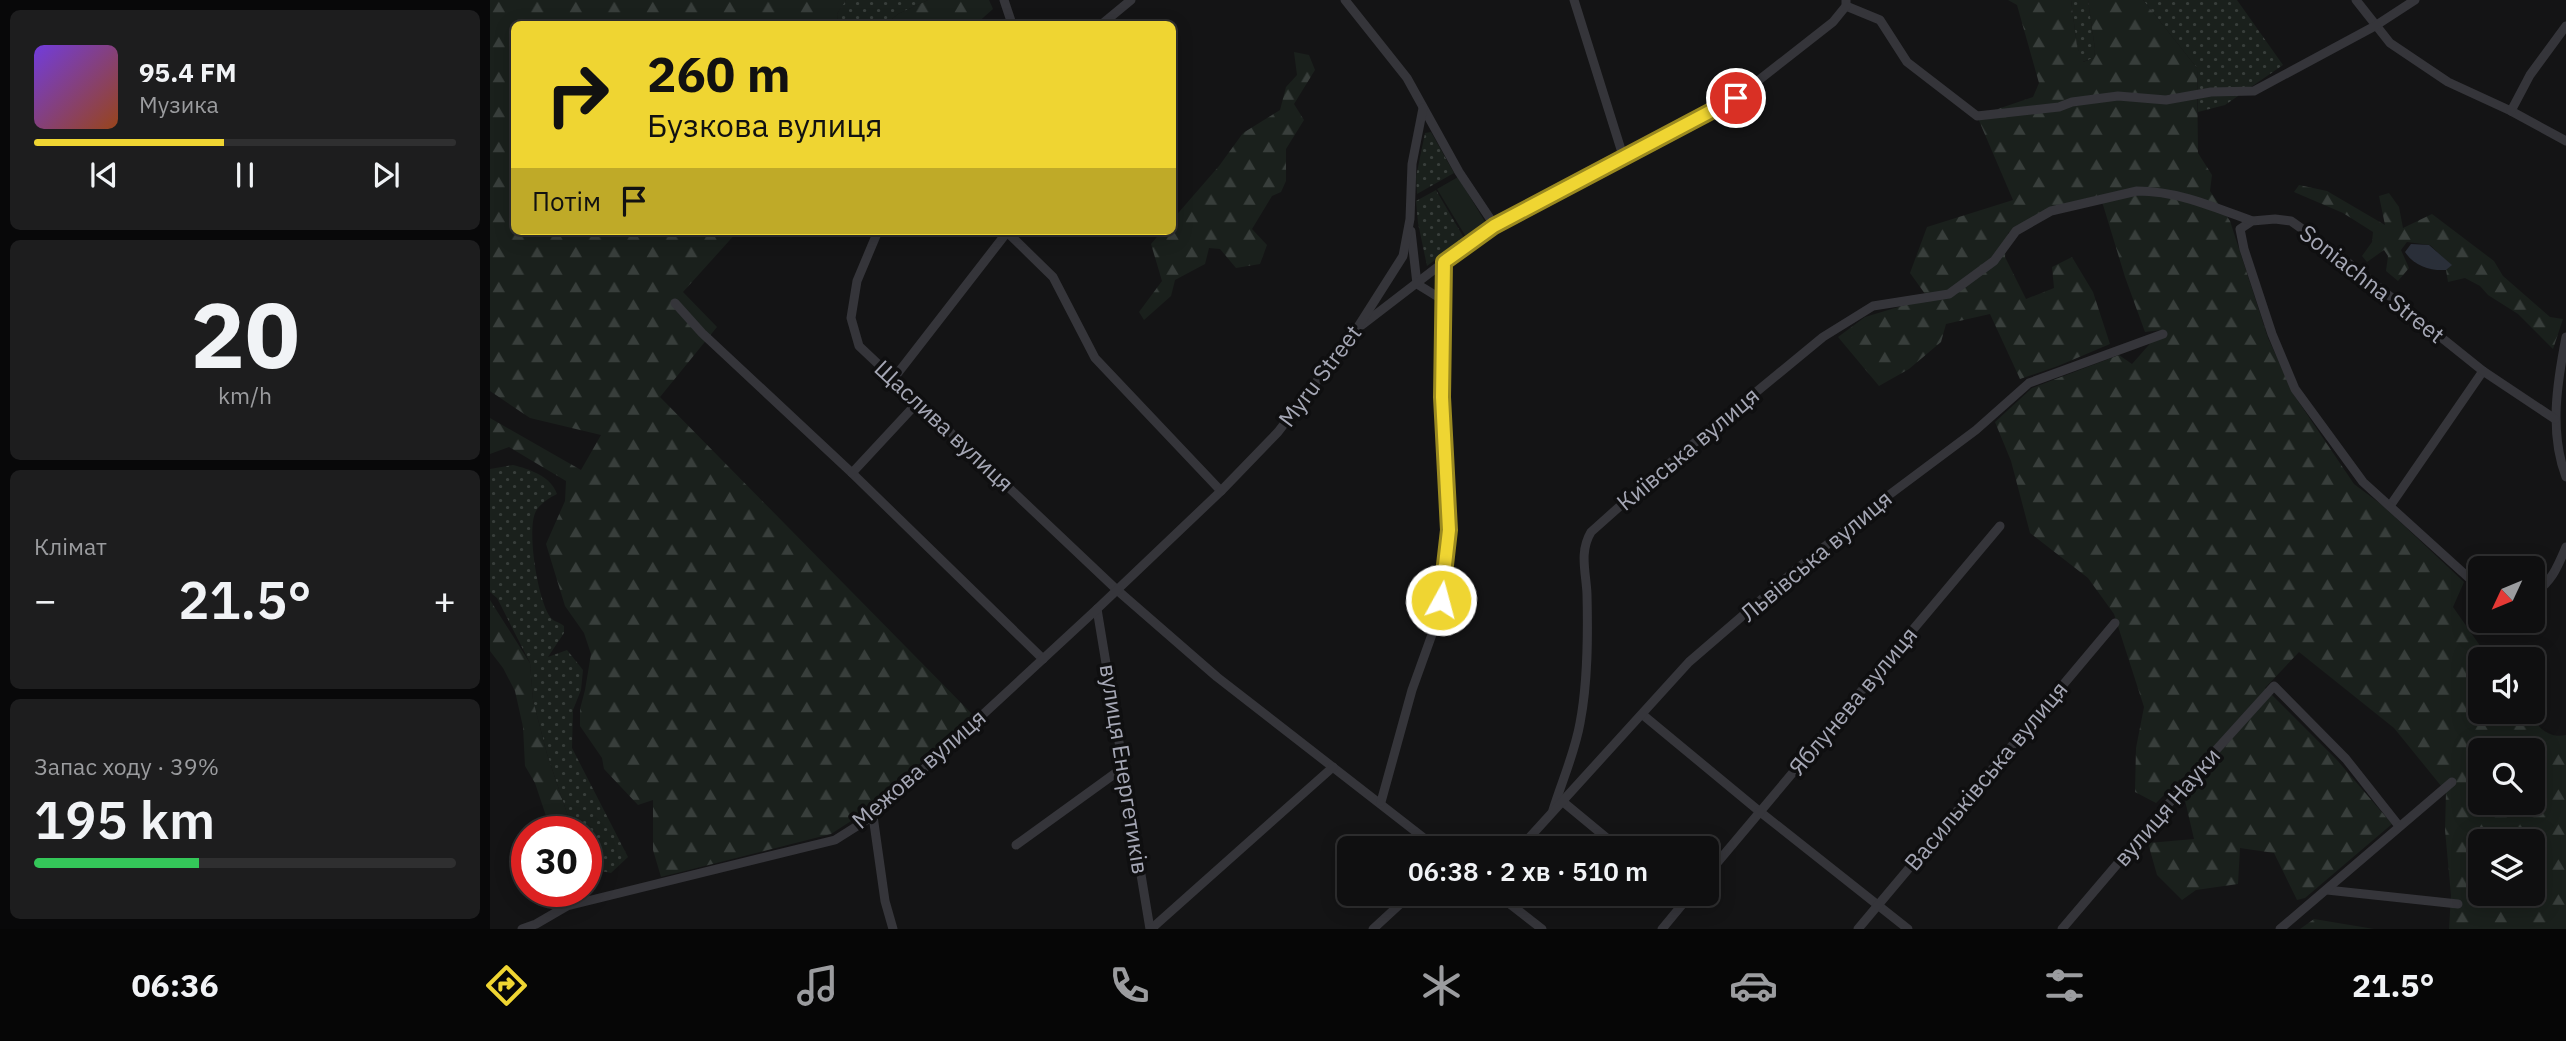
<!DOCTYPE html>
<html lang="uk">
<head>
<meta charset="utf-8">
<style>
  :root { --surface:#0f0f10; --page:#1d1d1e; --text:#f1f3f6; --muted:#9b9c9f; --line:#2f2f30; --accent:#efd532 }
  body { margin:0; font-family:"IBM Plex Sans",sans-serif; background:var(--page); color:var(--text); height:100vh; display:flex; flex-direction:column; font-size:26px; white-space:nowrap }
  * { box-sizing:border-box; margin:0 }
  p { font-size:23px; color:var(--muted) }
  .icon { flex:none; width:38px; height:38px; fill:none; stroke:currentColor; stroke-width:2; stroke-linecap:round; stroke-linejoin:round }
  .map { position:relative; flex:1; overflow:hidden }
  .panel { display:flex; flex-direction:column; gap:10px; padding:10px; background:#080809; width:490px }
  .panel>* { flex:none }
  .banner { position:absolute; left:21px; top:21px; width:665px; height:214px; border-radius:10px; box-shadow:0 4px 18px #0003,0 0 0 2px var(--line); background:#efd532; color:#111; overflow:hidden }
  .needle { width:46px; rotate:226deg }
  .controls { position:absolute; left:1978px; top:556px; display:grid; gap:14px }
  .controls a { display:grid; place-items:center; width:77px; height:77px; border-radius:10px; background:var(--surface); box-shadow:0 4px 18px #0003,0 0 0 2px var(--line); font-size:35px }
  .speed { position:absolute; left:21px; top:816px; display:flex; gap:14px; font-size:35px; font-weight:700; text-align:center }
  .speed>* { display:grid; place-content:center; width:91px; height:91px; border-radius:50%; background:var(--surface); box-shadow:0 4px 18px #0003,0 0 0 2px var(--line); line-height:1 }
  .speed .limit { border:10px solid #d22; background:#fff; color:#111 }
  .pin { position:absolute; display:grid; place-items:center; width:60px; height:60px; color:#fff; margin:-30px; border:4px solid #fff; border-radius:50%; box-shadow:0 2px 7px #0007 }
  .me { position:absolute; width:77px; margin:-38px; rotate:7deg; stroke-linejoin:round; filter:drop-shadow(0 0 5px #0008) }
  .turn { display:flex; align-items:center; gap:24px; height:147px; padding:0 21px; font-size:32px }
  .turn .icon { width:91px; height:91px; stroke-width:2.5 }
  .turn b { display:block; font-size:49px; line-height:60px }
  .then { display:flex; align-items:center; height:66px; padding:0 21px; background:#0003; gap:14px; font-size:26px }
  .big { font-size:52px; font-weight:600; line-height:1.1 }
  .panel .tile { flex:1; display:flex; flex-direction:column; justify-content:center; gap:10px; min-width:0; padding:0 24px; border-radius:10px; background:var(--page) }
  .panel .dial { align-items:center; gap:0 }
  .dial b { font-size:91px; line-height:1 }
  .song { display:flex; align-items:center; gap:21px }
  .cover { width:84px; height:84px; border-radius:10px; background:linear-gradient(135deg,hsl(260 70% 55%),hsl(20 70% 35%)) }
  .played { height:7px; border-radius:4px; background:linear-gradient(90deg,var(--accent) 45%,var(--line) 45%) }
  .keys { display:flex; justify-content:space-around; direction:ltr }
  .heat { display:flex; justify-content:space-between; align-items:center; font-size:38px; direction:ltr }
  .charge { height:10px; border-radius:5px; background:linear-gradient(90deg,#34c759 39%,var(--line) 0) }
  .trip { position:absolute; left:847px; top:836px; width:382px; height:70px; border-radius:10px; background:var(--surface); box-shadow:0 4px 18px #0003,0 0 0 2px var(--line); font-weight:600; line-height:70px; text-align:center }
  .tab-bar { display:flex; height:112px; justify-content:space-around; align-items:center; background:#060606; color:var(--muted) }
  .tab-bar .icon { width:49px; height:49px }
  .tab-bar .current { color:var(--accent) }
  .tab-bar b { font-size:32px; color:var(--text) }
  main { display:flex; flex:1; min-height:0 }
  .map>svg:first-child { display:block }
  .grass { fill:url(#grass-dots) }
  .forest { fill:url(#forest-firs); fill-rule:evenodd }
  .pitch { fill:#1a201c }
  .water { fill:#2a2f39 }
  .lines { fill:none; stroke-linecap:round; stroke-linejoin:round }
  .minor { stroke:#35353a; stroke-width:9 }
  .route-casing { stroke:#9b8a20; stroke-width:18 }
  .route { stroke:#efd532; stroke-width:12 }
  .labels { text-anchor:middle; stroke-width:7; stroke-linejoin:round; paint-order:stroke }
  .street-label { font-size:23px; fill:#a5a7b5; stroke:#0f0f10 }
</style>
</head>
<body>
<main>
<section class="panel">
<div class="tile">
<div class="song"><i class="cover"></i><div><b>95.4 FM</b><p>Музика</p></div></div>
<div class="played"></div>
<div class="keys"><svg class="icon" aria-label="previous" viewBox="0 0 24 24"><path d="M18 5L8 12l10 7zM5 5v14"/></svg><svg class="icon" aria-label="pause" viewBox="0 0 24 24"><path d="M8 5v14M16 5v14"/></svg><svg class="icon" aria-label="next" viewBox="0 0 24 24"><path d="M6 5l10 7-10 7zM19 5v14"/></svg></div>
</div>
<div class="tile dial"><b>20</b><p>km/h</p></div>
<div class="tile"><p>Клімат</p>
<div class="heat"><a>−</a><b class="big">21.5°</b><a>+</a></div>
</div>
<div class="tile"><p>Запас ходу · 39%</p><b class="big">195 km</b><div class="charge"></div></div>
</section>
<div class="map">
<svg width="2076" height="929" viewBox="0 0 2076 929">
  <defs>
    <pattern id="grass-dots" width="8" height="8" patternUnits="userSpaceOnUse" patternTransform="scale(1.75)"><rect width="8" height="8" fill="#1a201c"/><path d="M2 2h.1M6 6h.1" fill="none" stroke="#383e3b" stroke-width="1.8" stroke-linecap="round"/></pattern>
    <pattern id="forest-firs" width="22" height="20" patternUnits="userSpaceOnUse" patternTransform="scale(1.75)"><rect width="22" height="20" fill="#1a201c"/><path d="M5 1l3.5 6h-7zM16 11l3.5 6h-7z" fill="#383e3b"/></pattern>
  </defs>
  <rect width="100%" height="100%" fill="#141415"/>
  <g class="grass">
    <polygon points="356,0 438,0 408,14 396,24 348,24 347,14"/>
    <polygon points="1581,0 1598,0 1605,49 1604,58 1592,62 1587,46"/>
    <polygon points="1653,0 1747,0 1793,65 1735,105 1708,112 1707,68"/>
    <polygon points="941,132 964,173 927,194 926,177 935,133"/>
    <polygon points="946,190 974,238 937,266 928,223 926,201"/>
    <path d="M 23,465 C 39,469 61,476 67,494 C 59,498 51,503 46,511 C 36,529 48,602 61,618 C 64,622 70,622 74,626 L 74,633 L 58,657 L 77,650 L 93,670 L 91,690 L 83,710 L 82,748 L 138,857 L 121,873 L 101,869 L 96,859 L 96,831 L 83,831 L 57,754 L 43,700 L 40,663 L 7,598 L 0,592 L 0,469 Z"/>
  </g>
  <g class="forest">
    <polygon points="0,0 356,0 347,14 348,24 24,24 24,231 248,231 193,292 227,327 170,397 483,715 381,808 341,834 171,877 163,850 163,800 148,805 114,769 112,758 90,726 90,709 95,690 101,654 94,633 75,606 56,544 75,501 76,481 19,447 0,454 0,418 91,470 111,435 40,418 0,391"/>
    <polygon points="438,0 499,0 503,9 486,24 396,24 408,14"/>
    <path d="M 1518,0 L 1581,0 L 1587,46 L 1593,62 L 1604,58 L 1605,49 L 1598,0 L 1653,0 L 1707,68 L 1708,153 L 1722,175 L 1720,191 L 1740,221 L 1778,338 L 1804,395 L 1864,484 L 1892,505 L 1974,582 L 1963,607 L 2000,660 L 1990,660 L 1990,712 L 2037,712 C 2047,726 2058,739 2076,735 L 2076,929 L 1959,929 L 1961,895 L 1955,830 L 1956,792 L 1904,728 L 1809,652 L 1775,688 L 1847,760 L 1902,824 L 1815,898 L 1807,900 L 1784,853 L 1750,848 L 1748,884 L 1706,890 L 1692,900 L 1667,875 L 1658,843 L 1704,839 L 1690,779 L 1666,803 L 1645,792 L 1646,748 L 1654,707 L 1624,614 L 1598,578 L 1540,533 L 1521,461 L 1505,422 L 1542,388 L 1629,355 L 1642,364 L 1672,330 L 1655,332 L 1635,277 L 1610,195 L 1563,207 L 1518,233 L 1515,257 L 1536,299 L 1564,288 L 1562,267 L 1582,257 L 1603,292 L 1620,344 L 1568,366 L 1530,379 L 1500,314 L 1456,324 L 1451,342 L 1419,369 L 1389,386 L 1348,337 L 1375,317 L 1438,298 L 1420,273 L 1437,227 L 1523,200 L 1487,116 L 1543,97 L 1549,83 L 1527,5 ZM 1990,751 L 2042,751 L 2042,803 L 1990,803 ZM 1990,842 L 2042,842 L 2042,894 L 1990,894 Z"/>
    <polygon points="804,52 819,55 825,70 804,104 814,120 796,149 796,181 791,192 782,196 762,229 777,245 770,264 746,268 730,249 719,248 715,264 685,280 681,296 654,320 649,312 672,281 661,244 672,231 682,231 683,219 729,166 753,133 790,110 796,87 807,75"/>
    <polygon points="1809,185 1837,191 1895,225 1889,196 1899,193 1909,207 1913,228 1942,214 2004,261 2013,276 2060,317 2073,319 2063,349 2028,314 1998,295 1990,286 1975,278 1958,282 1956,270 1961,265 1940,245 1917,242 1911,250 1919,268 1908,281 1896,271 1898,256 1894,250 1877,262 1872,256 1882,242 1883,232 1853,213 1804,192"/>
    <polygon points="0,600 40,663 43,700 57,754 83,831 61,831 45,783 35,766 33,727 25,691 13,668 0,651"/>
    <polygon points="1824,919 1884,929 1810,929"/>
  </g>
  <polygon class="pitch" points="968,177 997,225 976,237 947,189"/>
  <path class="water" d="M 1921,244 L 1939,245 L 1962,265 L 1956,270 C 1940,271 1924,266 1915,252 Z"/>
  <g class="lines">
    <g class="minor">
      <polyline points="514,0 522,24"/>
      <polyline points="855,0 917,78 969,172 1005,226"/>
      <polyline points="1084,0 1134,159"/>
      <polyline points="1866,0 1900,43 1958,82 2021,111 2076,141"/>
      <polyline points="1356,6 1390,20 1417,62 1487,116 1569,107 1582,102 1628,96 1676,100 1721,92 1764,91 1885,26 1925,0"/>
      <polyline points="612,24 641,0"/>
      <polyline points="2021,111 2040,75 2076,26"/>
      <polyline points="388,231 367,281 361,318 369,346 627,590 727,677 948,849"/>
      <polyline points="921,231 927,284 953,300"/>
      <polyline points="517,232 563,277 605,358 731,491"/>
      <polyline points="185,303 212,333 362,473 553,659"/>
      <polyline points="872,325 954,262"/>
      <path d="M 2076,337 C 2067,383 2059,432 2076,477"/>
      <polyline points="404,378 518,231"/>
      <polyline points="362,473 428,402"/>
      <polyline points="1900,506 1993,371"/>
      <polyline points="1990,588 1873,482 1805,389 1782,334 1754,249 1750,229 1762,221 1785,219 1801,221 1846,253 1993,371 2065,419"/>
      <path d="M 2042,594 C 2061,584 2068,566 2076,547"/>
      <polyline points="607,609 660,929"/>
      <polyline points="1153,715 1269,811 1418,929"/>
      <polyline points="1072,801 1130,849"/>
      <polyline points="891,802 922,690 949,615 954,584 959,530 952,397 954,262 1005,226 1246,98 1343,22 1356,6 1356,0"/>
      <path d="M 1063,810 C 1072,781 1085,752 1090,723 C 1098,682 1098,636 1097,594 C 1096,572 1089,552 1101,532 L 1157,482 L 1333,337 L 1383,306 L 1459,294 L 1504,261 L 1526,231 L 1561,211 L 1647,191 C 1688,191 1724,207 1762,221"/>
      <polyline points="383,816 395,901 403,929"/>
      <polyline points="526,845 634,767"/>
      <polyline points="1029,849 1199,662 1308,568 1395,498 1486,430 1539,383 1673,334"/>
      <polyline points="1216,876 1510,526"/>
      <polyline points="1837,890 1968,904"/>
      <polyline points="1007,894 1052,929"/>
      <polyline points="1184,894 1194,903"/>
      <polyline points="32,929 46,924 77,906 345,840 383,816 607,609 731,491 788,432 866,330 913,256 920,219 922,164 933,108"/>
      <polyline points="661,929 843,767"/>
      <polyline points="883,929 921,894"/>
      <polyline points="1172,929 1201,894"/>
      <polyline points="1368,929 1625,623"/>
      <polyline points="1572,929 1698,781 1784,686 1856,759 1909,826"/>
      <polyline points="1790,929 1962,782"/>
    </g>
  </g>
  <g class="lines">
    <g class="route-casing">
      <polyline id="route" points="951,600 959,530 952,397 954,262 1004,226 1246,98"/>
    </g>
    <use href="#route" class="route"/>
  </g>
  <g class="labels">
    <g class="street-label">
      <text transform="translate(1882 284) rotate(38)" y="8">Soniachna Street</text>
      <text transform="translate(830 376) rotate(-53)" y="8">Myru Street</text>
      <text transform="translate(454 426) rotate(43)" y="8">Щаслива вулиця</text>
      <text transform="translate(1198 449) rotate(-40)" y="8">Київська вулиця</text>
      <text transform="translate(1326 556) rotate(-40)" y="8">Львівська вулиця</text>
      <text transform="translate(1363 701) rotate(-50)" y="8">Яблунева вулиця</text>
      <text transform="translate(429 769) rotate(-41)" y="8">Межова вулиця</text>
      <text transform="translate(634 769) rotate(81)" y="8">вулиця Енергетиків</text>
      <text transform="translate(1496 776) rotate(-50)" y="8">Васильківська вулиця</text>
      <text transform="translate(1677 807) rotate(-49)" y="8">вулиця Науки</text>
    </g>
  </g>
</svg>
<div class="controls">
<a><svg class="needle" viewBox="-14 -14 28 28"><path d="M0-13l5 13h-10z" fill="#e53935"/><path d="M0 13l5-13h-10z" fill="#9b9c9f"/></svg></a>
<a><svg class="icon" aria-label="sound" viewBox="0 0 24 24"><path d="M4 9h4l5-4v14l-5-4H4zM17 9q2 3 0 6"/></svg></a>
<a><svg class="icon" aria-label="search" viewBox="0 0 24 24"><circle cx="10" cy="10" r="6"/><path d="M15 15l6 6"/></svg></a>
<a><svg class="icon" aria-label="layers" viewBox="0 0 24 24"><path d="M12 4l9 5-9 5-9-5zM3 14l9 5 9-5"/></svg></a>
</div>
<div class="speed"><div class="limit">30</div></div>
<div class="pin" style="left:1246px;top:98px;background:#d93025"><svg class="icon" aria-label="arrive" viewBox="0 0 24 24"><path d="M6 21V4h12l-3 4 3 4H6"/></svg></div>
<svg class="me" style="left:951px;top:600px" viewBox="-20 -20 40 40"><circle r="17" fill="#efd532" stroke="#fff" stroke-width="3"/><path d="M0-11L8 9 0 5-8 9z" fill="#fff"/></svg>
<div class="trip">06:38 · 2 хв · 510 m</div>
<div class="banner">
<div class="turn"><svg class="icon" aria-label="right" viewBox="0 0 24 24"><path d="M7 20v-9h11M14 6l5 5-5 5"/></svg><div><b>260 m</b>Бузкова вулиця</div></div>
<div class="then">Потім<svg class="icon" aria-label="arrive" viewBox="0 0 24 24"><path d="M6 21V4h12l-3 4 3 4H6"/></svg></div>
</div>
</div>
</main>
<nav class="tab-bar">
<b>06:36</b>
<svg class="icon current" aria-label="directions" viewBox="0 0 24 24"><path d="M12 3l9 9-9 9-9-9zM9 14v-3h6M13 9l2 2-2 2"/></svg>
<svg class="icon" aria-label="music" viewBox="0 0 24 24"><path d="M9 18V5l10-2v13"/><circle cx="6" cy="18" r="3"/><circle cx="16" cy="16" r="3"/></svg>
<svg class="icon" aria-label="phone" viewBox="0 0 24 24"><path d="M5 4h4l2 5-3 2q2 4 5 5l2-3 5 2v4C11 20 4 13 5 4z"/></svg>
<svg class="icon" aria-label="climate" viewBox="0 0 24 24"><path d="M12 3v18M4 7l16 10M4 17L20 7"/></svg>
<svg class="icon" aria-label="car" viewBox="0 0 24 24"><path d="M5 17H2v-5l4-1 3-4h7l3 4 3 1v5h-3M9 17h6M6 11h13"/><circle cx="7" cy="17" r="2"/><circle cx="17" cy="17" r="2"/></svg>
<svg class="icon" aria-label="filters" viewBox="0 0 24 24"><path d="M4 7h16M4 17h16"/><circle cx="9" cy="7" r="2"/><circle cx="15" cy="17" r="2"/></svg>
<b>21.5°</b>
</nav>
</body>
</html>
